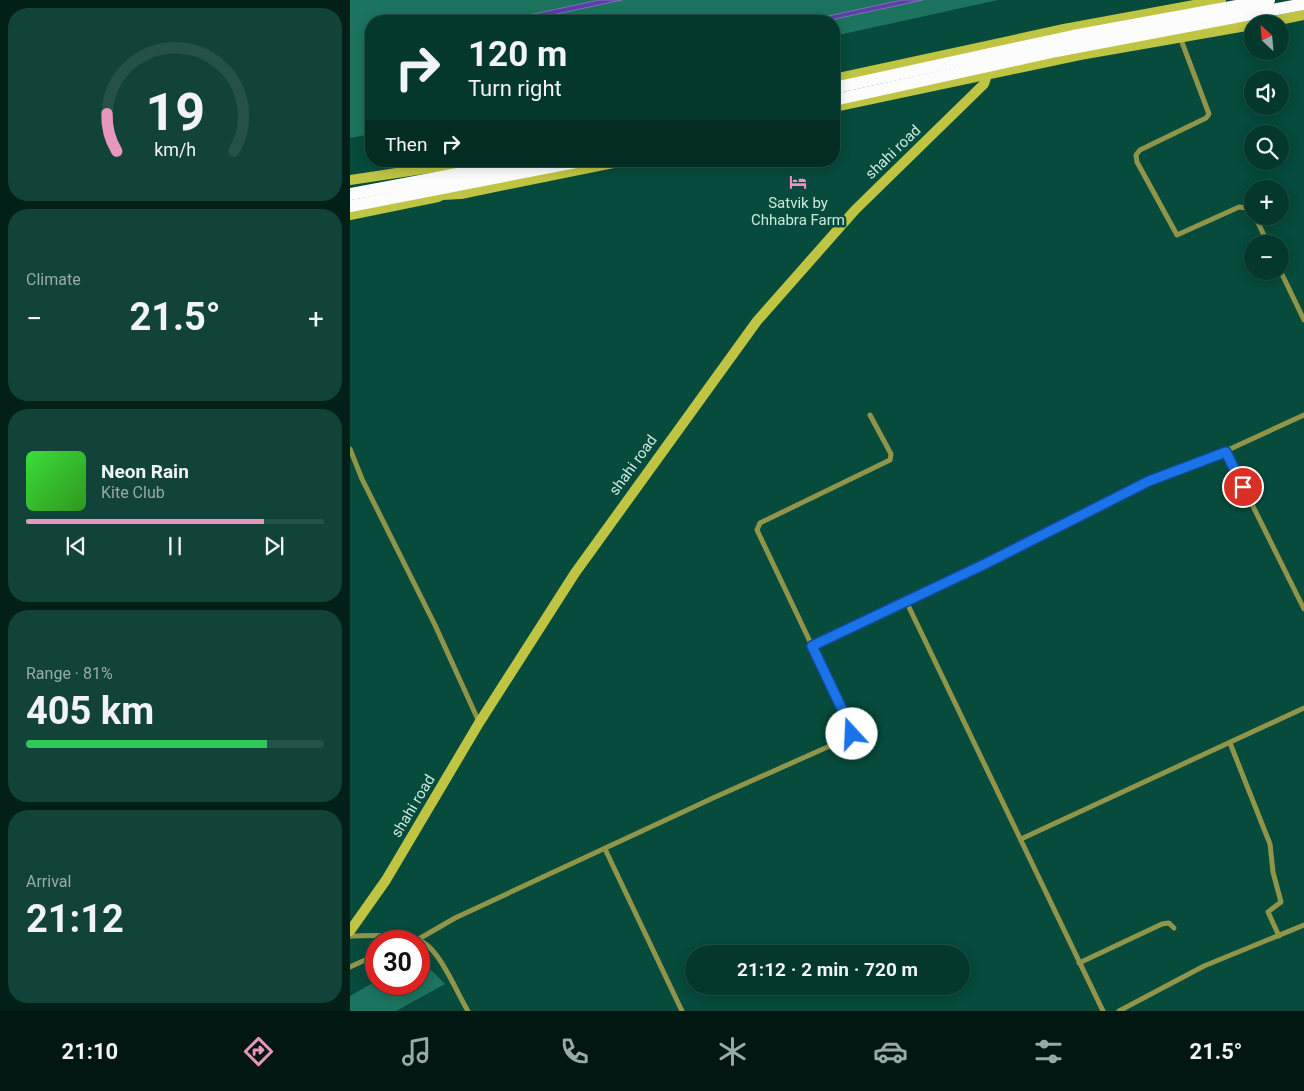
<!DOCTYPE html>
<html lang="en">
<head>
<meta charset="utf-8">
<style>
  :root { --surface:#04382c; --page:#124338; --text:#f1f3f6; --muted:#97aca9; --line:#255248; --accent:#e797bd }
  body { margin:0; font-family:Roboto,sans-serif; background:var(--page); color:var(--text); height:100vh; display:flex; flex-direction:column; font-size:19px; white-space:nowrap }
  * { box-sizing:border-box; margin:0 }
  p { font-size:16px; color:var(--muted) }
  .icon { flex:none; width:28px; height:28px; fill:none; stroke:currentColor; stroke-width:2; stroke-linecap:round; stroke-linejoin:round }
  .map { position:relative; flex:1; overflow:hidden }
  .panel { display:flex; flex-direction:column; gap:8px; padding:8px; background:#021f18; width:350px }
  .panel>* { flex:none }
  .banner { position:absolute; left:15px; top:15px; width:475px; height:152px; border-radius:20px; box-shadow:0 2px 12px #0003,0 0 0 1px var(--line); background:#04382c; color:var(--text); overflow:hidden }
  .needle { width:32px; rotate:334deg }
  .controls { position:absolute; left:894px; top:15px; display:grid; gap:10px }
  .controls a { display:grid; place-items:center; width:45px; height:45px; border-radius:50%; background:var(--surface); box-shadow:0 2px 12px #0003,0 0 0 1px var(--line); font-size:25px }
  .speed { position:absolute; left:15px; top:930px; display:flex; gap:10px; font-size:25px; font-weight:700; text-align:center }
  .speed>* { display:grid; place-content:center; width:65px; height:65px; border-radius:50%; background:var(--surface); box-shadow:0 2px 12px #0003,0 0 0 1px var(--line); line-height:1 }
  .speed .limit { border:8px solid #d22; background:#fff; color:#111 }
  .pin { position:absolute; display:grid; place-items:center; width:42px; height:42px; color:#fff; margin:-21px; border:2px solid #fff; border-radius:50%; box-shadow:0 1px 5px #0007 }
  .me { position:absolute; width:55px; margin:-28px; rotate:340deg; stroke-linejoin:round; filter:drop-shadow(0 0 4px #0008) }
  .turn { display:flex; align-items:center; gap:18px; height:105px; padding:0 20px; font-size:22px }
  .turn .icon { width:65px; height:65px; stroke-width:2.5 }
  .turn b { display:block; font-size:35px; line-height:42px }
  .then { display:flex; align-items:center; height:48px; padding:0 20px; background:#0003; gap:10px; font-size:19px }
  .big { font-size:38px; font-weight:700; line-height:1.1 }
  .panel .card { flex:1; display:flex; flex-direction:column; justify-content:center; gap:8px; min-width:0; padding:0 18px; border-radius:20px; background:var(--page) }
  .panel .dial { align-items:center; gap:0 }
  .dial svg { height:130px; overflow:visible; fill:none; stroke:var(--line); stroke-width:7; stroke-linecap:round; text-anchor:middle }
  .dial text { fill:var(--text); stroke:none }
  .song { display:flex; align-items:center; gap:15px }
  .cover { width:60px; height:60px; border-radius:8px; background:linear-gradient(135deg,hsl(120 70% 55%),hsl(110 70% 35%)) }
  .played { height:5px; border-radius:2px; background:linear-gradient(90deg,var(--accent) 80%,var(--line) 80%) }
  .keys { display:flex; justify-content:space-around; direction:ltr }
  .heat { display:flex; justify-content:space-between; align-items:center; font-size:28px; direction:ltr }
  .charge { height:8px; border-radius:4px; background:linear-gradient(90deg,#34c759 81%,var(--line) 0) }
  .trip { position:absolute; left:335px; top:945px; width:285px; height:50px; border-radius:25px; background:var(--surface); box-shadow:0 2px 12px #0003,0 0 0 1px var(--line); font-weight:700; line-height:50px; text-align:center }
  .tabs { display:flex; height:80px; justify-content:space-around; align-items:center; background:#021612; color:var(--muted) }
  .tabs .icon { width:35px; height:35px }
  .tabs .current { color:var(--accent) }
  .tabs b { font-size:22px; color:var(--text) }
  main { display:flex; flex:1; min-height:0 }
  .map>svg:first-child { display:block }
  .green { fill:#1c745e }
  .water { fill:#5c3fa7; stroke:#7e72b8 }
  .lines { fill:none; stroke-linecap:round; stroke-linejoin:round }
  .street { stroke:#91954a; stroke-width:5 }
  .secondary { stroke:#bfc442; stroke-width:10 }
  .highway { stroke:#fcfcfc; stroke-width:12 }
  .route-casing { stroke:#114b97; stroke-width:12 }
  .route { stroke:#1a73e8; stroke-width:9 }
  .labels { text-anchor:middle; stroke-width:5; stroke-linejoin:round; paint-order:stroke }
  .street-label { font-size:15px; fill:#cce9de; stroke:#064b3b }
  .poi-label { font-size:15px; fill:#cce9de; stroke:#064b3b }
</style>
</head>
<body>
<main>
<section class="panel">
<div class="card dial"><svg viewBox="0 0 100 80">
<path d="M14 69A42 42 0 1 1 86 69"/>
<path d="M14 69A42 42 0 0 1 8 46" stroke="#e797bd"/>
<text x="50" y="56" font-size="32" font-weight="700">19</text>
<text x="50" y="72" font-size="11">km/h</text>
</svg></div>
<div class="card"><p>Climate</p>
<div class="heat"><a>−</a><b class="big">21.5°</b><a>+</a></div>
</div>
<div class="card">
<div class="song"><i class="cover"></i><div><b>Neon Rain</b><p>Kite Club</p></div></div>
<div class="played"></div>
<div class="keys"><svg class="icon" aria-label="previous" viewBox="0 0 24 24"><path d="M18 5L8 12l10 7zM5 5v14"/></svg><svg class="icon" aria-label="pause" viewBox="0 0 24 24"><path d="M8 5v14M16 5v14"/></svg><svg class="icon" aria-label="next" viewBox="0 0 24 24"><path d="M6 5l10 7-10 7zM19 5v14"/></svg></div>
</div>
<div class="card"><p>Range · 81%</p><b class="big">405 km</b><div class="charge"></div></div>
<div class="card"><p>Arrival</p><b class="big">21:12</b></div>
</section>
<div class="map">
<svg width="954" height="1011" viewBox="0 0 954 1011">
  <rect width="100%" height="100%" fill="#064b3b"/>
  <g class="green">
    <polygon points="0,0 648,0 484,36 484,21 21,21 21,134 0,138"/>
    <polygon points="69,958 95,984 46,1011 0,1011 0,996 26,981 26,984 69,984"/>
  </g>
  <g class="water">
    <polygon points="249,0 272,0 174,21 151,21"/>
    <polygon points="552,0 573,0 476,21 455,21"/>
  </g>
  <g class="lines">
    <g class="street">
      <polyline points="830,37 859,114 856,118 790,150 786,155 787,162 827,235 889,207 897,208 902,212"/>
      <polyline points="905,216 918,244"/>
      <polyline points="930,270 954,320"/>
      <polyline points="0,449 12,479 85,625 129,722"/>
      <polyline points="876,452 954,609"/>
      <polyline points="556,601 753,1011"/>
      <polyline points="462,646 635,564 799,481 843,466 954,415"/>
      <polyline points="880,743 920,844 923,872 931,902 918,912 929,936"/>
      <polyline points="671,839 954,708"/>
      <polyline points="255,849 332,1011"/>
      <path d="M 0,936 C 19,936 57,933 74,943 C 91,953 107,993 118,1011"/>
      <polyline points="67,940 105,918 363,798 500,737 502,730 407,530 410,523 540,460 541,454 520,415"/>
      <polyline points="729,963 812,924 819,923 824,928"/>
      <polyline points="0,967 26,955"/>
      <polyline points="769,1011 854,966 954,925"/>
    </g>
    <g class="secondary">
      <polyline points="909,24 954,15"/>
      <polyline points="484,79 714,29 871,0"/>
      <polyline points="484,107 730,55 902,25"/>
      <polyline points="0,180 126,161"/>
      <polyline points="92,195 111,194 273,161"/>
      <polyline points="0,215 88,197 92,195 91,190"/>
      <polyline points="0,931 36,880 129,723 225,573 407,321 505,210 634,84 636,78 635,60"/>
    </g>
    <g class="highway">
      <polyline points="484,88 723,36 919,0"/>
      <polyline points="484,100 706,51 954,4"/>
      <polyline points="0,194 177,161"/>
      <polyline points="0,206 231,161"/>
    </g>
  </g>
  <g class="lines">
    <g class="route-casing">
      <polyline id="route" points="502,734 502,730 462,646 635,564 799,481 876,452 893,487"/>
    </g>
    <use href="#route" class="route"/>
  </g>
  <defs>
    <g id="hotel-bare" transform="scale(1.35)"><path d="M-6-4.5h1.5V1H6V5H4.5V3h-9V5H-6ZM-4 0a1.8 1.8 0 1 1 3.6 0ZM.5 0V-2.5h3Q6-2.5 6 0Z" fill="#fc8fc2" stroke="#064b3b" stroke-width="2.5" paint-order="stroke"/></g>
  </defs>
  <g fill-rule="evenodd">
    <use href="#hotel-bare" x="448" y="182"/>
  </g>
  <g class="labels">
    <g class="street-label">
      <text transform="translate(543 152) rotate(-44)" y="5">shahi road</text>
      <text transform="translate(283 465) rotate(-54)" y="5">shahi road</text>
      <text transform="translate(63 806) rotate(-59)" y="5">shahi road</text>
    </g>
    <g class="poi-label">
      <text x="448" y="208">Satvik by<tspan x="448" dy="17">Chhabra Farm</tspan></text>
    </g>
  </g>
</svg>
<div class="controls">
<a><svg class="needle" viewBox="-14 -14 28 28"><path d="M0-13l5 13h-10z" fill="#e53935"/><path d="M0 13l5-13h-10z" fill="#97aca9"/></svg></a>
<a><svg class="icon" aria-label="sound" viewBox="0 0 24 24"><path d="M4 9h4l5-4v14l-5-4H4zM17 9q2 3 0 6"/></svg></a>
<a><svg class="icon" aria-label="search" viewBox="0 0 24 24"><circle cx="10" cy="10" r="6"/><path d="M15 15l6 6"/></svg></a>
<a>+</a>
<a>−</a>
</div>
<div class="speed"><div class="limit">30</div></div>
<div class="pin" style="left:893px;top:487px;background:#d93025"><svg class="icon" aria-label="arrive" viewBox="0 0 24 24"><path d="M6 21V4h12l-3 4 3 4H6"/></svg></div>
<svg class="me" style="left:502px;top:734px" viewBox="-20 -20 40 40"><circle r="19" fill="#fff"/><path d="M0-13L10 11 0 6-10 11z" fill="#1a73e8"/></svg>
<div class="trip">21:12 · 2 min · 720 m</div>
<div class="banner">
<div class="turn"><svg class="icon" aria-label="right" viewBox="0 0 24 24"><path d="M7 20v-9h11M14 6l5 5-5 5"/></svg><div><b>120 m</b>Turn right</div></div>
<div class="then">Then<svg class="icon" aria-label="right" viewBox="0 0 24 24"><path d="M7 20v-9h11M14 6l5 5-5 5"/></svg></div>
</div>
</div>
</main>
<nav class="tabs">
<b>21:10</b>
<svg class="icon current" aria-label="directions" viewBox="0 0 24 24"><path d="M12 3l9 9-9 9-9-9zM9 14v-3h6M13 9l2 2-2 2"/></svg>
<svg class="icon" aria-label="music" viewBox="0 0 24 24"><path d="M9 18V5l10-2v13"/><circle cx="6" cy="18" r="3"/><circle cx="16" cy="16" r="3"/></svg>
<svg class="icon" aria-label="phone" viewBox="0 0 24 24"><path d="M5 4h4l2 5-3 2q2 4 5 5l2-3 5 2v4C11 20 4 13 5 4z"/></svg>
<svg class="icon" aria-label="climate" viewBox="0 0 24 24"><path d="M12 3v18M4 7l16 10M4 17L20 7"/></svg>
<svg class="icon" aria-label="car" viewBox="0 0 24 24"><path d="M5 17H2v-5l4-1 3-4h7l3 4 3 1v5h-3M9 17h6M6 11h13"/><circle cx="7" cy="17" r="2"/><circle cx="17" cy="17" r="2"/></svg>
<svg class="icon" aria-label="filters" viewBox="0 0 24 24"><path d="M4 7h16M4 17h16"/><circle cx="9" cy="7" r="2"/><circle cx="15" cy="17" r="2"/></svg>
<b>21.5°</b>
</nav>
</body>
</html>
